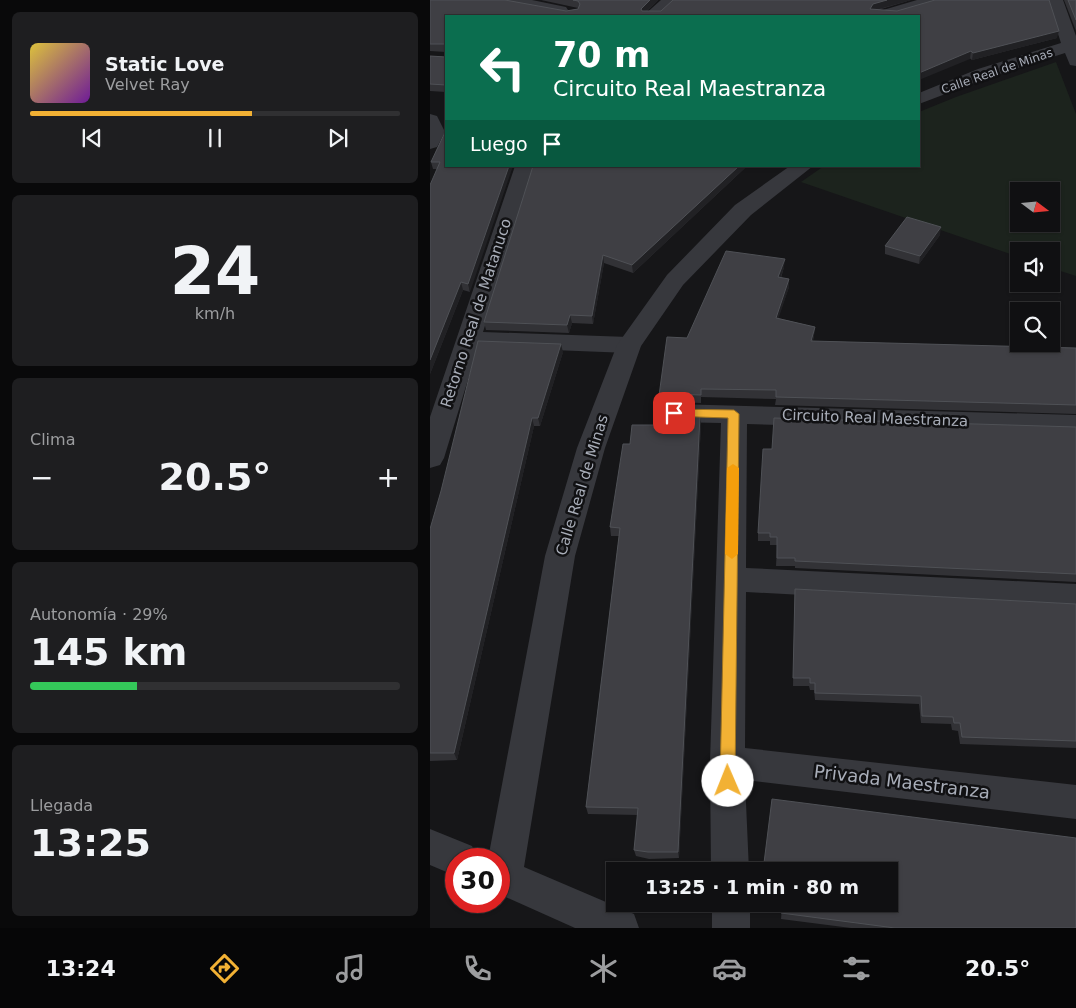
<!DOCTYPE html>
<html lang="es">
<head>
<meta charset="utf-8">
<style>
  :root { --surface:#101012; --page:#1e1e20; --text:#f1f3f6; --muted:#9c9d9f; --line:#303032; --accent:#f2b134 }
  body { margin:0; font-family:"DejaVu Sans",sans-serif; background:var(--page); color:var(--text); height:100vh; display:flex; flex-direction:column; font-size:19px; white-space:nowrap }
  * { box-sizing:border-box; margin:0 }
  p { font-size:16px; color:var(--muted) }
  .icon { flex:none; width:28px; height:28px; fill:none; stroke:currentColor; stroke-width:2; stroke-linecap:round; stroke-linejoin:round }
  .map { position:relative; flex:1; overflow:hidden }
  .drawer { display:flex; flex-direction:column; gap:12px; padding:12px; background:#09090a; width:430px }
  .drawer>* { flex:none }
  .banner { position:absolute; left:15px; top:15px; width:475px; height:152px; border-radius:0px; box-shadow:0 1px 4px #0004,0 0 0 1px var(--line); background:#0b6e4f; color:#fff; overflow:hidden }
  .needle { width:32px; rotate:106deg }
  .controls { position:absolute; left:580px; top:182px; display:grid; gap:10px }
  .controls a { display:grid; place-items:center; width:50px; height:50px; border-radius:0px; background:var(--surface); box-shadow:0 1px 4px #0004,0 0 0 1px var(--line); font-size:25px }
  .speed { position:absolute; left:15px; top:848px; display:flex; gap:10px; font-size:25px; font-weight:700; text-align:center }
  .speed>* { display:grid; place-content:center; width:65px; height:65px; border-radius:50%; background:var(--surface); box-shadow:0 1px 4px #0004,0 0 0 1px var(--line); line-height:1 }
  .speed .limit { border:8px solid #d22; background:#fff; color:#111 }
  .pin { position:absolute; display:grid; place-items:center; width:42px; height:42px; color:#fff; margin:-21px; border-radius:10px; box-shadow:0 2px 8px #0006 }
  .me { position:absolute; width:55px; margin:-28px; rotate:359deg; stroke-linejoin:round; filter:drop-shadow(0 0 4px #0008) }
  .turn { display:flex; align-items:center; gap:18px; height:105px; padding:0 25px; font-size:22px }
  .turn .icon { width:65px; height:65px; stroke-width:2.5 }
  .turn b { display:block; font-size:35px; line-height:42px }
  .then { display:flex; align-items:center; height:48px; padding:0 25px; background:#0003; gap:10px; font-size:19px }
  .big { font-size:38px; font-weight:600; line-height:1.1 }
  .drawer .tile { flex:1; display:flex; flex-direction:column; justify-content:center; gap:8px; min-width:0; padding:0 18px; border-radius:8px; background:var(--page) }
  .drawer .dial { align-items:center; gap:0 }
  .dial b { font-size:65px; line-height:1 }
  .song { display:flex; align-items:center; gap:15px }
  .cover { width:60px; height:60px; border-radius:8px; background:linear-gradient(135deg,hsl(50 70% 55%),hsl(280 70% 35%)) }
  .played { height:5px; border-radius:2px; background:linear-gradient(90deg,var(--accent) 60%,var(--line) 60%) }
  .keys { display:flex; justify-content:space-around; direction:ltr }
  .heat { display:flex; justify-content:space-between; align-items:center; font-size:28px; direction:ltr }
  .charge { height:8px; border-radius:4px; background:linear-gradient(90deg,#34c759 29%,var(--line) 0) }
  .trip { position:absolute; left:176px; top:862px; width:292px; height:50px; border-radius:0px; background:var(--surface); box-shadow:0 1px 4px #0004,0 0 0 1px var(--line); font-weight:600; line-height:50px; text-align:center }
  .tab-bar { display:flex; height:80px; justify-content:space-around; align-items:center; background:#060607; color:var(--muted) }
  .tab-bar .icon { width:35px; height:35px }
  .tab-bar .selected { color:var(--accent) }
  .tab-bar b { font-size:22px; color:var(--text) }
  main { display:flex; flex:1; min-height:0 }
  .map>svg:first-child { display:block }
  .green { fill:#1c231d; fill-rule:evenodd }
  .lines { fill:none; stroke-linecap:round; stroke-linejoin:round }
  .minor { fill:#37383d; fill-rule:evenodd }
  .tertiary { fill:#37383d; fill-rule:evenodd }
  .wall { fill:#323236 }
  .shaded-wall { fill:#212124 }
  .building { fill:#3f3f44; stroke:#4f5156 }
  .route { fill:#f2b134; stroke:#9d7322 }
  .slow { fill:#f59e0b }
  .labels { text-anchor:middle; stroke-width:5; stroke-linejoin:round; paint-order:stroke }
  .far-street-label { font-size:12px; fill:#a8adb8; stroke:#111113 }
  .street-label { font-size:15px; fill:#a8adb8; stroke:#111113 }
  .near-street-label { font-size:18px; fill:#a8adb8; stroke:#111113 }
</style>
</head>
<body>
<main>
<section class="drawer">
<div class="tile">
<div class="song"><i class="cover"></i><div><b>Static Love</b><p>Velvet Ray</p></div></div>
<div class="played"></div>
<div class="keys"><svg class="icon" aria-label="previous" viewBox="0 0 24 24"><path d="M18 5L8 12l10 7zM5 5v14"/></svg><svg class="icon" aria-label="pause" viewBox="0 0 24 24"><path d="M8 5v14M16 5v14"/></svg><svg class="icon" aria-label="next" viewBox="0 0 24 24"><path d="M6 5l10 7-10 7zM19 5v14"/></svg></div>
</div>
<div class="tile dial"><b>24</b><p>km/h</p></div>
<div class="tile"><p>Clima</p>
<div class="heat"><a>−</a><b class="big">20.5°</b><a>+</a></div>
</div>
<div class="tile"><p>Autonomía · 29%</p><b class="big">145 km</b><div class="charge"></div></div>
<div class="tile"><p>Llegada</p><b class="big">13:25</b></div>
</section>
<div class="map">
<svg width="646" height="928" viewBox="0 0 646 928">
  <rect width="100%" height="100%" fill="#161618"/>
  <path class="green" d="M 626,62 L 646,114 L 646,276 L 621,268 L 621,251 L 589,251 L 589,257 L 371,182 L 394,166 L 489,166 L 489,112 L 526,97 ZM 589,191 L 621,191 L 621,224 L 589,224 Z"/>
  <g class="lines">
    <g class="minor">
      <polygon points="68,0 102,0 136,7 138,10 130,15 76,5"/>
      <polygon points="231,0 249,0 231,16 213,16"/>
      <polygon points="487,0 513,0 511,3 466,16 441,16 443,13"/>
      <polygon points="0,114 7,116 15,132 7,147 0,149"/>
      <polygon points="85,166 104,168 53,332 199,337 208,339 211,345 208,351 199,353 48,347 14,458 10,465 0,468 0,417"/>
      <polygon points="244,404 646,415 646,433 317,424 316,568 646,584 646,610 316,592 315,748 646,785 646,819 315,780 319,871 281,871 280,762 291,423 244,422 235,419 231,413 235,407"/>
      <rect x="282" y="904" width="38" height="24"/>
    </g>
    <g class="tertiary">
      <polygon points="617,0 633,0 646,36 646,66 640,65 635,53 560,77 489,104 489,93 548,69 631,43"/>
      <polygon points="360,166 383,166 321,215 253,285 211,346 175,448 145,556 94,867 204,914 209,928 145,928 69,894 69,859 58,859 115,556 147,448 187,345 237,275 305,205"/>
      <polygon points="0,829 42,846 48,859 26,859 26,876 0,865"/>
    </g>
  </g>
  <g class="wall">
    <polygon points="0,0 136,11 148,9 148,8 111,0 228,0 217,11 481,0 448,10 627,38 542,60 489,16 16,16 16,92 0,91 0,56 16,57 16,52 0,51"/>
    <polygon points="634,0 646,0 646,31"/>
    <polygon points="16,130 40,292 33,290 0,374 7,169 3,169 1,162"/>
    <polygon points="317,166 203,273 174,263 163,324 142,323 139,333 56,330 54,322"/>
    <polygon points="510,235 489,264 455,254 455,246"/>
    <polygon points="354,267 351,278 359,279 359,287 348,318 385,327 384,335 383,341 646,348 646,414 345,405 346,399 271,397 271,403 243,402 234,405 231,409 233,412 243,416 270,416 271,424 249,858 219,859 206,856 204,850 208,815 158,814 156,807 189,536 181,536 180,527 200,444 225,425 257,338"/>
    <polygon points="133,352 110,426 104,426 27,760 0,761 0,529"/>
    <polygon points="646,427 646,582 365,568 365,566 346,566 347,545 340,545 340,541 328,541 328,533 342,449"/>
    <polygon points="365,589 646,604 646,748 530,744 528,731 522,730 521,724 491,723 489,704 385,700 384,690 380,690 379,686 363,686"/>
    <polygon points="348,904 460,904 646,928 421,928 351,919 352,907 348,906"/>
  </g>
  <g class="shaded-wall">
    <polygon points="220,0 228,0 211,16 211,9"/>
    <polygon points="457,0 481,0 442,11 440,9 443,4"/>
    <polygon points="629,31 627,38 542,60 543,53"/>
    <polygon points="541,51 540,59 489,80 489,73"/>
    <polygon points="79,166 83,166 40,292 38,284"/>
    <polygon points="309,166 317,166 203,273 202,265"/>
    <polygon points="511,227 510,235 489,264 490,256"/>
    <polygon points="173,255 174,263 163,324 162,316"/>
    <polygon points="355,259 354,267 348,285 348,277"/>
    <polygon points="359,279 359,287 346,326 346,318"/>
    <polygon points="31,282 33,290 0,374 0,360"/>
    <polygon points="140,315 142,323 139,333 137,325"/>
    <polygon points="385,327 384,335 380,349 381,341"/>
    <polygon points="131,344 133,352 110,426 108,418"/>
    <polygon points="243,394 243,402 234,405 229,412 229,404 234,397"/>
    <polygon points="270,416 271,424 249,858 248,852"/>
    <polygon points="102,418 104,426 27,760 24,753"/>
  </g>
  <g class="building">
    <polygon points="0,0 75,0 136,11 148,9 150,4 148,1 143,0 220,0 211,9 212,11 231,11 243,0 457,0 443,4 440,9 467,11 505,0 619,0 629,31 543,53 541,51 489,73 489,16 16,16 16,85 0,84 0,56 16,57 16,44 0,44"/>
    <polygon points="638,0 646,0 646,20"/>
    <polygon points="16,130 16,166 79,166 38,284 31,282 0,360 0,185 10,162 1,162"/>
    <polygon points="103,166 309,166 202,265 173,255 162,316 140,315 137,325 54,322"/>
    <polygon points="477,217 511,227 490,256 455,246"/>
    <polygon points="296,251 355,259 348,277 359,279 346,318 385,327 381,341 646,348 646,405 346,397 346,390 271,389 271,395 243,394 234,397 229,404 233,412 243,416 270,416 248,852 218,852 204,850 208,808 156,807 190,528 180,527 193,444 200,444 202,425 225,425 237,337 257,338"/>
    <polygon points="48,341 131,344 108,418 102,418 24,753 0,753 0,529 11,491"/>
    <polygon points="344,418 646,427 646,574 365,561 365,558 347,558 347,537 340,537 340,533 328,533 333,449 342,449"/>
    <polygon points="365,589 646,604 646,741 532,737 530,723 524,723 523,717 492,716 491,696 385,693 385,683 380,683 380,678 363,678"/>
    <polygon points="342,799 646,838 646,928 465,928 351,913 352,904 460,904 460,871 333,871"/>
  </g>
  <polygon class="route" points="244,409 304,410 309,414 305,781 303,786 298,788 292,786 290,781 298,418 240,416 240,411"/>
  <polygon class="slow" points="303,464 309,468 308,554 302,559 295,554 297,468"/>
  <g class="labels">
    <g class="far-street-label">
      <text transform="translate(567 71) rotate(-19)" y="4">Calle Real de Minas</text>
    </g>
    <g class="street-label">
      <text transform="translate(46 313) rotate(-72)" y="5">Retorno Real de Matanuco</text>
      <text transform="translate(445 418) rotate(2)" y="5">Circuito Real Maestranza</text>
      <text transform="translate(152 485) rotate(-73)" y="5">Calle Real de Minas</text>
    </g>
    <g class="near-street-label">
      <text transform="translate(472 782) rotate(7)" y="6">Privada Maestranza</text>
    </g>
  </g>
</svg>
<div class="controls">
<a><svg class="needle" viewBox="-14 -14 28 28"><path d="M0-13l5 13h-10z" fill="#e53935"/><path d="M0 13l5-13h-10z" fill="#9c9d9f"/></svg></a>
<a><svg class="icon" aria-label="sound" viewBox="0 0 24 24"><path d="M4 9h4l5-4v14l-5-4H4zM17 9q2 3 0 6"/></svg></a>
<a><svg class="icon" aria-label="search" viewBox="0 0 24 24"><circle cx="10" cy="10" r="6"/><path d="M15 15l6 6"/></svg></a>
</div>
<div class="speed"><div class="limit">30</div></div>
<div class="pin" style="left:244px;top:413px;background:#d93025"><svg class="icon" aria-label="arrive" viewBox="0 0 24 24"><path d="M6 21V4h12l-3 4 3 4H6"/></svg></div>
<svg class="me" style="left:298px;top:781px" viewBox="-20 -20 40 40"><circle r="19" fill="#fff"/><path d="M0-13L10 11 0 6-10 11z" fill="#f2b134"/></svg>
<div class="trip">13:25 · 1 min · 80 m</div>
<div class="banner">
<div class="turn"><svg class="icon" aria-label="left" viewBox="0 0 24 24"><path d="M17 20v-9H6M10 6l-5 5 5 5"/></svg><div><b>70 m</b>Circuito Real Maestranza</div></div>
<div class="then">Luego<svg class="icon" aria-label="arrive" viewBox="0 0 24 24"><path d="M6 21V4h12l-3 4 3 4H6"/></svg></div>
</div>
</div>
</main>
<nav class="tab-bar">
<b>13:24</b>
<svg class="icon selected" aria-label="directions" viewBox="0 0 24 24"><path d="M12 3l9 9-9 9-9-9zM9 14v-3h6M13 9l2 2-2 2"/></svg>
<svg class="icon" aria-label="music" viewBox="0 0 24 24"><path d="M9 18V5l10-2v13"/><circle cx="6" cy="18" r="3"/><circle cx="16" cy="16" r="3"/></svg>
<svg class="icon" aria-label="phone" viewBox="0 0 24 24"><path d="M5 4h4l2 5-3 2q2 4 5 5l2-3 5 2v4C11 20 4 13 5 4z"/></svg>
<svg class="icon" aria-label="climate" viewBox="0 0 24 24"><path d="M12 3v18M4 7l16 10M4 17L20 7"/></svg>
<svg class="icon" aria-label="car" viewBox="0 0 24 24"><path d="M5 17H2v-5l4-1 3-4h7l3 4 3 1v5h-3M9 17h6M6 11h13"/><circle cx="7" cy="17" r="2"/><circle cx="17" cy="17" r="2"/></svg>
<svg class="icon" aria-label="filters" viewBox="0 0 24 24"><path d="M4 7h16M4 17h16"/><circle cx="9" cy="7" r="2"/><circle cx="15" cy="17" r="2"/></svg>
<b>20.5°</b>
</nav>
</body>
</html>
